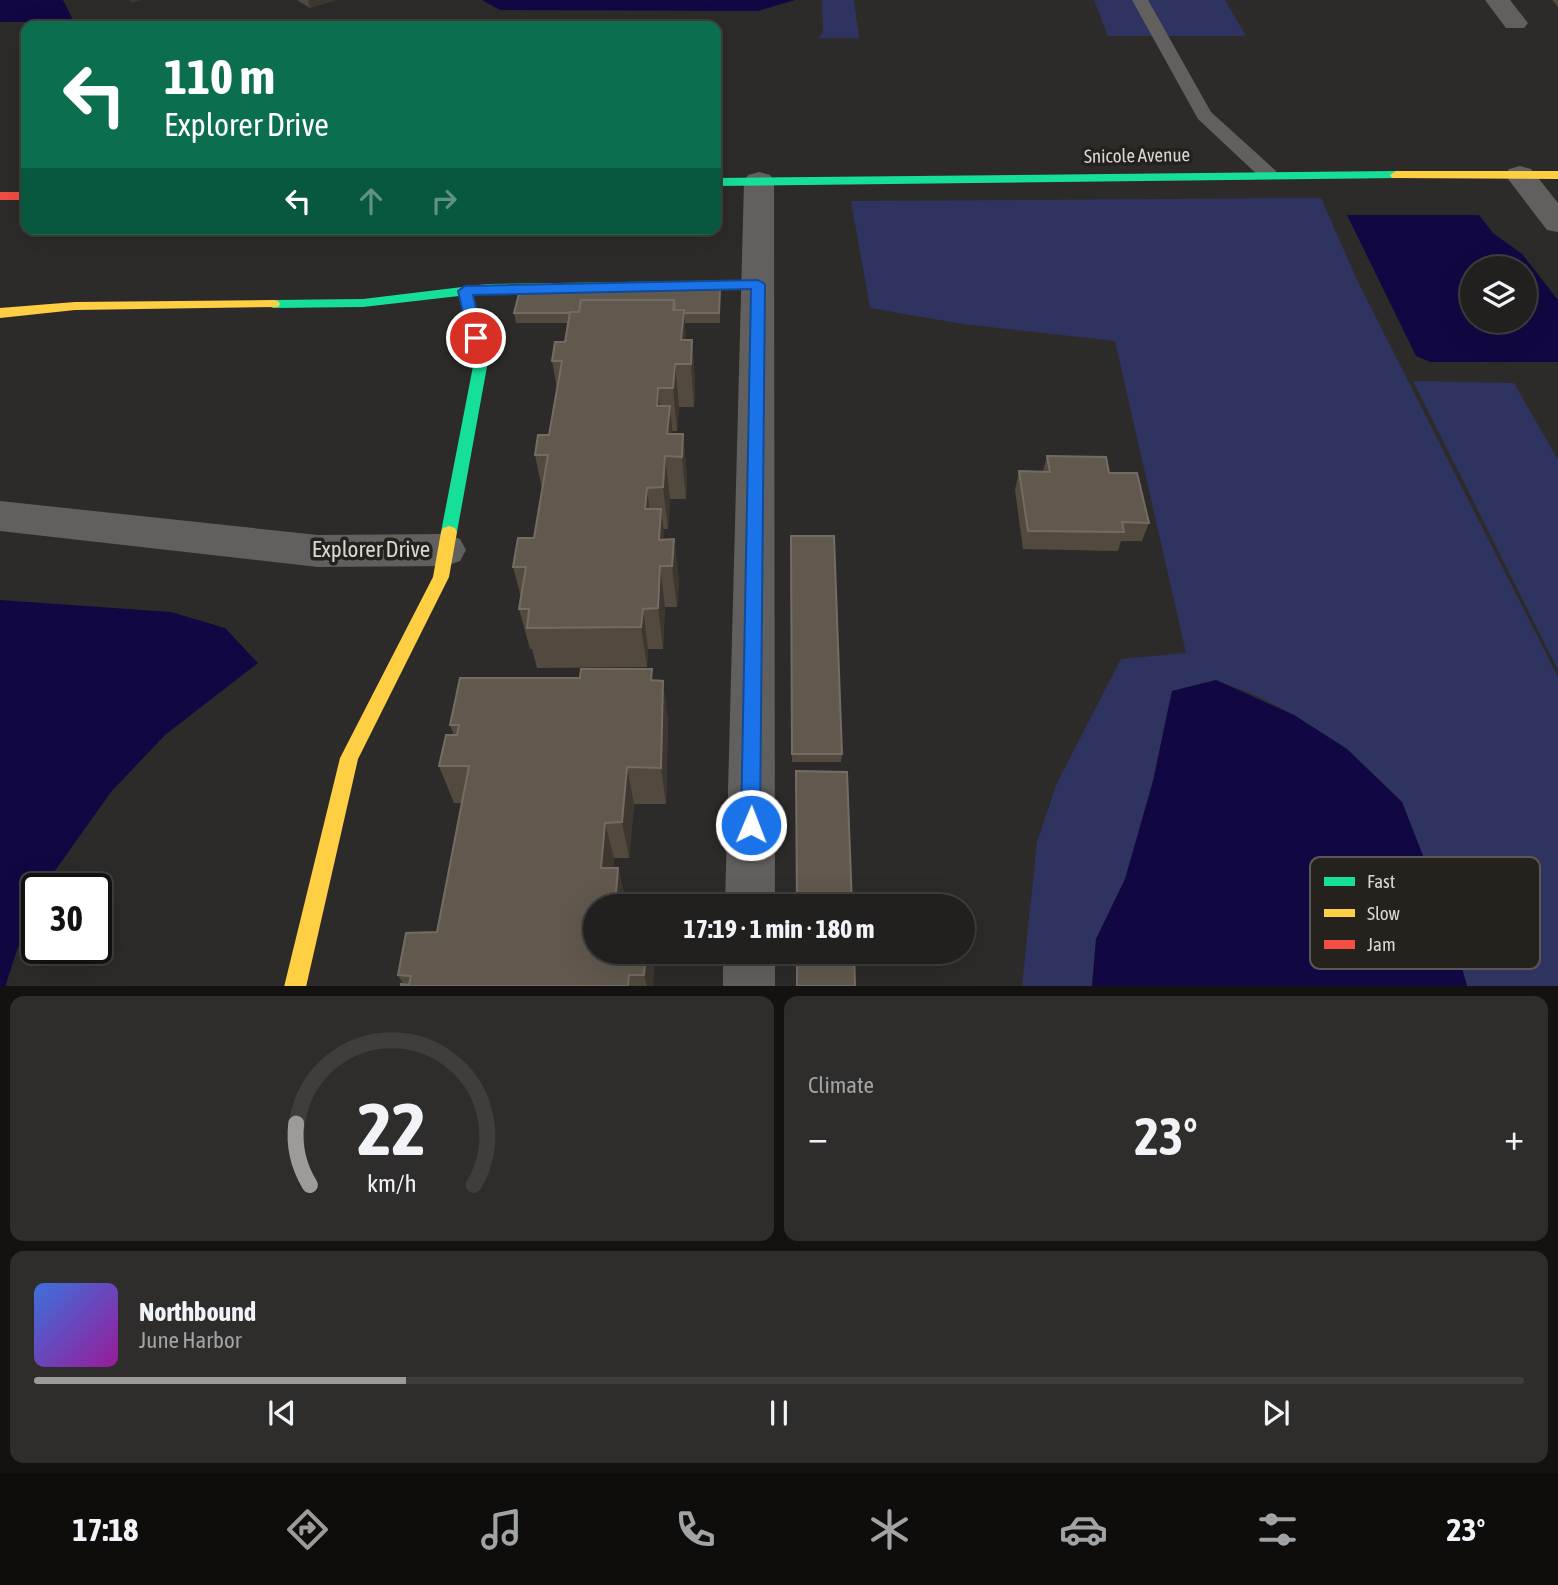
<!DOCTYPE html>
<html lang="en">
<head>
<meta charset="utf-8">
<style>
  :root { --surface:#22201f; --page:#2e2d2c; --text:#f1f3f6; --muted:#a2a3a4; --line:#3f3e3d; --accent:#9d9a98 }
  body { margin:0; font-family:"Asap Condensed",sans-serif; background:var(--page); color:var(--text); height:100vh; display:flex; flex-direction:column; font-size:26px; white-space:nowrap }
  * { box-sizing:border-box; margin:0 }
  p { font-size:23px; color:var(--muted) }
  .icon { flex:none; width:38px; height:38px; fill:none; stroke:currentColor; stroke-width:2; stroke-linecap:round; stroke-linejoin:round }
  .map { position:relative; height:986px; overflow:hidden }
  .drawer { display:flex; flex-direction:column; gap:10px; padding:10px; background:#131211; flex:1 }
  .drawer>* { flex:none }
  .top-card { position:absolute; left:21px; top:21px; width:700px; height:214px; border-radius:14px; box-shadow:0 7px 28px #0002,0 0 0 2px var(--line); background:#0b6e4f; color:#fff; overflow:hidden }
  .buttons { position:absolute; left:1460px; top:256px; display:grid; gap:14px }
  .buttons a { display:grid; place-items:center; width:77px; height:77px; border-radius:50%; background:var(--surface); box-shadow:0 7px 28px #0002,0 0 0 2px var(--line); font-size:35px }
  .speed { position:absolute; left:21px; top:873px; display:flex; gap:14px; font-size:35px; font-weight:700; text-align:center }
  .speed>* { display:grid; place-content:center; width:91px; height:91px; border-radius:50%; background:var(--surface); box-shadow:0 7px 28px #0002,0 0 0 2px var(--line); line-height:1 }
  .speed .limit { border:4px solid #111; border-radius:10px; background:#fff; color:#111 }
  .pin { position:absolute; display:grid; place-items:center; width:60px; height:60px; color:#fff; margin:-30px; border:4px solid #fff; border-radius:50%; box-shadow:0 2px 7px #0007 }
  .me { position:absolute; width:77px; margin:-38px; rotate:1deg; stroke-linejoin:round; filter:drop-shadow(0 0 5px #0008) }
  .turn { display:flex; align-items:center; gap:24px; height:147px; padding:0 28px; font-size:32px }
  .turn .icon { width:91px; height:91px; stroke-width:2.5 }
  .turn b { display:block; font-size:49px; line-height:60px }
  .lanes { display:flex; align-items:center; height:66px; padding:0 28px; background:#0003; justify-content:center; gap:35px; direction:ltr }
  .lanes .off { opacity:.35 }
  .big { font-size:52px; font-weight:700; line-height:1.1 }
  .drawer .widget { flex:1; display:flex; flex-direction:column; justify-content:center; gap:10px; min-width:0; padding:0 24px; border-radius:14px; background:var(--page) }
  .drawer .dial { align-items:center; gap:0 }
  .dial svg { height:182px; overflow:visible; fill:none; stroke:var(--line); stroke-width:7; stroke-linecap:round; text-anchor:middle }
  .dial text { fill:var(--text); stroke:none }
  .song { display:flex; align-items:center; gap:21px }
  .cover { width:84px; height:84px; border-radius:10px; background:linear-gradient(135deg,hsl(220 70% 55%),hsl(300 70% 35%)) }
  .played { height:7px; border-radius:4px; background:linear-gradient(90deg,var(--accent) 25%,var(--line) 25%) }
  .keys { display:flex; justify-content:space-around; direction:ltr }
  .heat { display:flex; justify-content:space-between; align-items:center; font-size:38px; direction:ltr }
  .drawer .tiles { flex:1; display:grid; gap:10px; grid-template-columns:1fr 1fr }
  .widget:last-child { grid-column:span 2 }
  .trip { position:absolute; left:583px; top:894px; width:392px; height:70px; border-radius:35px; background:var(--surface); box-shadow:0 7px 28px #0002,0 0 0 2px var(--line); font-weight:700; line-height:70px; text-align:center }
  .tabs { display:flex; height:112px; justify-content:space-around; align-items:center; background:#0e0d0c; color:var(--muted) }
  .tabs .icon { width:49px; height:49px }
  .tabs .on { color:var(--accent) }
  .tabs b { font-size:32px; color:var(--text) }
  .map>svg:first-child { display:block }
  .green { fill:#2f335f }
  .water { fill:#110843; fill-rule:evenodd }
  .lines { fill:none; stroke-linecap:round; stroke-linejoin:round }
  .lane { fill:#62605f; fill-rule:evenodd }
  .street { fill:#62605f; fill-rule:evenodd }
  .fast { fill:#16e098; fill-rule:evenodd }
  .slow { fill:#ffcf43; fill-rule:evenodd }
  .jam { fill:#f24e42; fill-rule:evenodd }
  .wall { fill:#524a3e }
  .shaded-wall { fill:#3d372f }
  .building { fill:#61594e; stroke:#746c63; stroke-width:2 }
  .route { fill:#1a73e8; stroke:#114b97; stroke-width:2 }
  .labels { text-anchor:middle; stroke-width:7; stroke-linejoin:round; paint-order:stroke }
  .far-street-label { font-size:19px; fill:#d9d6d3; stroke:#25211d }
  .street-label { font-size:23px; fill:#d9d6d3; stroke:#25211d }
  .key { fill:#25211d; stroke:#5b5754; stroke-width:2 }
  .key-label { font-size:19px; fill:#d9d6d3 }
</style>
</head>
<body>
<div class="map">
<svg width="1558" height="987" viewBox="0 0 1558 987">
  <rect width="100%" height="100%" fill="#2d2b29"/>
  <g class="green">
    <polygon points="822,0 854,0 859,38 818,38 823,33"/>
    <polygon points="1094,0 1225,0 1246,36 1108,36"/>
    <polygon points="1321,198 1357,280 1558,677 1558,986 1467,986 1450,925 1402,802 1347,749 1294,715 1257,696 1216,680 1172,691 1153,781 1125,879 1096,939 1092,986 1022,986 1037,842 1057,783 1121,659 1186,653 1115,341 963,324 870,308 851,201"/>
    <polygon points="1413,381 1514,383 1558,460 1558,670"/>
  </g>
  <g class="water">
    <polygon points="0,0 63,0 74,22 0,22"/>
    <polygon points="482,0 795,0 758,11 500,10"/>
    <path d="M 1347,215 L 1479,215 L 1493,233 L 1522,254 L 1558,300 L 1558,362 L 1430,362 L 1416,356 ZM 1472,268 L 1524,268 L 1524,320 L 1472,320 Z"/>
    <polygon points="0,600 171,612 225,628 258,663 165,735 111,792 42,889 37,889 5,987 0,986"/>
    <polygon points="1216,680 1294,715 1347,749 1402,802 1450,925 1467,986 1092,986 1096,939 1125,879 1153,781 1172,691"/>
  </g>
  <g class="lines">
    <polygon class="lane" points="1132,0 1148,0 1211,112 1276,171 1278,175 1276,179 1262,179 1198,119"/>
    <g class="street">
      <polygon points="1485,0 1510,0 1528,23 1524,28 1506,28"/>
      <polygon points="1520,166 1531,169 1558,203 1558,232 1547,230 1505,175 1509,169"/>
      <polygon points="759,172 770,175 774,181 775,906 725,906 744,181 748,175"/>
      <polygon points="0,501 318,535 446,534 460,539 466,550 460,561 446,566 318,567 0,531"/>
      <rect x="723" y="952" width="52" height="35"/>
    </g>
    <g class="fast">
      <polygon points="1396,171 1402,175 1400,178 716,186 716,178"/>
      <polygon points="758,280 765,284 763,287 472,294 488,361 457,532 455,536 443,536 441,532 474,361 459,296 363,307 273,308 266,304 273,300 363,299 487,284"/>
    </g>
    <g class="slow">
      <polygon points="1396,171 1558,171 1558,179 1392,178 1390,175"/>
      <polygon points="273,300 278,301 280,304 278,307 75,310 0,318 0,308 75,302"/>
      <polygon points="449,526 455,528 457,532 449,577 358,759 306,987 284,987 340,758 433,577 441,532 443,528"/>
    </g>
    <rect class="jam" x="0" y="192" width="26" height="8"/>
  </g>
  <g class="wall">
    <polygon points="297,0 335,0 310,8"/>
    <polygon points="1552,0 1558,0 1558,7"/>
    <polygon points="720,289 720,323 684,323 686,340 692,340 695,383 694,407 679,407 677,431 672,431 672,434 683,434 687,477 686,499 670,499 668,529 663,529 664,540 674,539 679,581 677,607 665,607 663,649 648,649 647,667 537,668 532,649 530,649 519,609 521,597 513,567 534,538 542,489 535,455 549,435 557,388 552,361 565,342 568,323 516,323 514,313"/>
    <polygon points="1047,456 1109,473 1149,523 1142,541 1121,541 1118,551 1023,549 1015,490 1019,471 1043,471"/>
    <polygon points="791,536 842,754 841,762 792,762"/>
    <polygon points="654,680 668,719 666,804 634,804 629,858 614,858 613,868 618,868 626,902 625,906 595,906 595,952 652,952 654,963 653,986 401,986 403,984 398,975 437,932 462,803 454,803 439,766 454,735 450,725"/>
  </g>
  <g class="shaded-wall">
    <polygon points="130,0 141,0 131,3"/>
    <polygon points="308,0 335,0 310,8"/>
    <polygon points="684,310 687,353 681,340"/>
    <polygon points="692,340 695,383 694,407 691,364"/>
    <polygon points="675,364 679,407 677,431 673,388"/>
    <polygon points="658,388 663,431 657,406"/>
    <polygon points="670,406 674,449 667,434"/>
    <polygon points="683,434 687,477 686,499 682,457"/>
    <polygon points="665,456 670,499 668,529 663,487"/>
    <polygon points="647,488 652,530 645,509"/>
    <polygon points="661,509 666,551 659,540"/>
    <polygon points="674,539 679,581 677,607 672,566"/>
    <polygon points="660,566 665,607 663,649 658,608"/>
    <polygon points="643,609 648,649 647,667 641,627"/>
    <polygon points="663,681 668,719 666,804 661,768"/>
    <polygon points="627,767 634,804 629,858 622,822"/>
    <polygon points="605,823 614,858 610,902 601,868"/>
    <polygon points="618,868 626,902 625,906 615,906"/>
    <polygon points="646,952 652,952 654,963 653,986 647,986 644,975"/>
  </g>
  <g class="building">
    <polygon points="720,289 719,313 683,313 684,310 675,310 674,300 581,300 579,312 570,312 570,313 514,313 520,290"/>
    <polygon points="581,300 674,300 673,310 684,310 681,340 692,340 691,364 675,364 673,388 658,388 657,406 670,406 667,434 683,434 682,457 665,456 663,487 647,488 645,509 661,509 659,540 674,539 672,566 660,566 658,608 643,609 641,627 527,628 529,609 519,609 526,567 513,567 518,538 534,538 548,455 535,455 538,435 549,435 562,361 552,361 555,342 565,342 570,312 579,312"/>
    <polygon points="1047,456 1106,457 1109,473 1137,473 1149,523 1122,522 1124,532 1028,531 1019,471 1050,472"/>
    <polygon points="791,536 834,536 842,754 792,754"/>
    <polygon points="581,669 652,669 651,680 663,681 661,768 627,767 622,822 605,823 601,868 618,868 615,906 595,906 595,952 646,952 644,975 629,975 628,986 401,986 401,984 409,985 411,976 398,975 406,933 437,932 469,766 439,766 446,735 457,735 459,725 450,725 460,678 580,678"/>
    <polygon points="796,771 847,772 852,906 797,906"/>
    <polygon points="797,952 854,952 855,986 797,986"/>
  </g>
  <polygon class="route" points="758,280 765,284 760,825 758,832 751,834 744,832 741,825 751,289 473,295 483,338 476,342 469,338 458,291 465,286"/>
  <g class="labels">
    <g class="far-street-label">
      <text transform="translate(1137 155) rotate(-1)" y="7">Snicole Avenue</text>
    </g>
    <g class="street-label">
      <text x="371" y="557">Explorer Drive</text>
    </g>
  </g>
  <rect x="1310" y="857" width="230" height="112" rx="10" class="key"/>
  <rect x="1324" y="877" width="31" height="9" fill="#16e098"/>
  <rect x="1324" y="909" width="31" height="8" fill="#ffcf43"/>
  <rect x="1324" y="940" width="31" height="9" fill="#f24e42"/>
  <g class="key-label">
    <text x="1367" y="888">Fast</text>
    <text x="1367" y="920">Slow</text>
    <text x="1367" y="951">Jam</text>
  </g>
</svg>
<div class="buttons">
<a><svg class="icon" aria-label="layers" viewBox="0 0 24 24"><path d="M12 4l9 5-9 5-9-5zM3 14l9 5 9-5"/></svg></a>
</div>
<div class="speed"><div class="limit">30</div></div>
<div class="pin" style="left:476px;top:338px;background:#d93025"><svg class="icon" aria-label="arrive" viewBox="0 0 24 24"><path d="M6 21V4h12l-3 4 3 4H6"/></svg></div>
<svg class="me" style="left:751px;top:825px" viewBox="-20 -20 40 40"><circle r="17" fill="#1a73e8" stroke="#fff" stroke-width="3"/><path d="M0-11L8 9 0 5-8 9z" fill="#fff"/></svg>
<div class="trip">17:19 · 1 min · 180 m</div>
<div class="top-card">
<div class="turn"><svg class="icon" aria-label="left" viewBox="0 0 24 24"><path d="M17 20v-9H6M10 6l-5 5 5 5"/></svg><div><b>110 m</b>Explorer Drive</div></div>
<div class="lanes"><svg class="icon" aria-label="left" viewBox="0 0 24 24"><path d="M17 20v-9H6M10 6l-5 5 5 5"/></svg><svg class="icon off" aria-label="ahead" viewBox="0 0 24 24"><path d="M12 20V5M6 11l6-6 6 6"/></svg><svg class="icon off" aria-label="right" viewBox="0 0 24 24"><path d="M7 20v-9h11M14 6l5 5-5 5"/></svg></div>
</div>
</div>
<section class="drawer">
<div class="tiles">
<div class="widget dial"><svg viewBox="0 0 100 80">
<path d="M14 69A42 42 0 1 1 86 69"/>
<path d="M14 69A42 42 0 0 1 8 42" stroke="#9d9a98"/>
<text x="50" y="56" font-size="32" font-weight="700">22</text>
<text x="50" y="72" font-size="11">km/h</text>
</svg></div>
<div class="widget"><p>Climate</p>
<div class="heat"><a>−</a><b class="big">23°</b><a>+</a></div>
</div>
<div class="widget">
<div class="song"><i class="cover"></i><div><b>Northbound</b><p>June Harbor</p></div></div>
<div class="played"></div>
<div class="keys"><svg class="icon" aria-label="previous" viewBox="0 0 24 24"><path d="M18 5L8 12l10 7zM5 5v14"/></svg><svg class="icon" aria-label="pause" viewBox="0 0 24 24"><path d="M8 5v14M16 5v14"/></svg><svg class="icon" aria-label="next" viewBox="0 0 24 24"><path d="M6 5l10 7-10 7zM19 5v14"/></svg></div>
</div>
</div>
</section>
<nav class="tabs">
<b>17:18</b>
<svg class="icon on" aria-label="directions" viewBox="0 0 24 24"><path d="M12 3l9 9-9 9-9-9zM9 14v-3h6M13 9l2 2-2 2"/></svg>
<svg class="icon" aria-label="music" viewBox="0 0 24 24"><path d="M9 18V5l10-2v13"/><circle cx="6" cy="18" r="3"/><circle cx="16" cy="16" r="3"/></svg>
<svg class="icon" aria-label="phone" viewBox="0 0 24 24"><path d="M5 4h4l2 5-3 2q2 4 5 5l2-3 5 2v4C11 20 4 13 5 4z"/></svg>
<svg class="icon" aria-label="climate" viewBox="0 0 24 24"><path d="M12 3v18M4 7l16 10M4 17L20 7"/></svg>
<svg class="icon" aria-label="car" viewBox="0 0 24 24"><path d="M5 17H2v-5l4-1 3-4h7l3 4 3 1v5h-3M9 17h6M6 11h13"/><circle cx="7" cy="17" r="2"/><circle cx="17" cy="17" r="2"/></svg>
<svg class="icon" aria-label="filters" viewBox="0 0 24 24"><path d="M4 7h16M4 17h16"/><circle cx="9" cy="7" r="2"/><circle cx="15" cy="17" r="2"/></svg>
<b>23°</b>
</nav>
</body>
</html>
